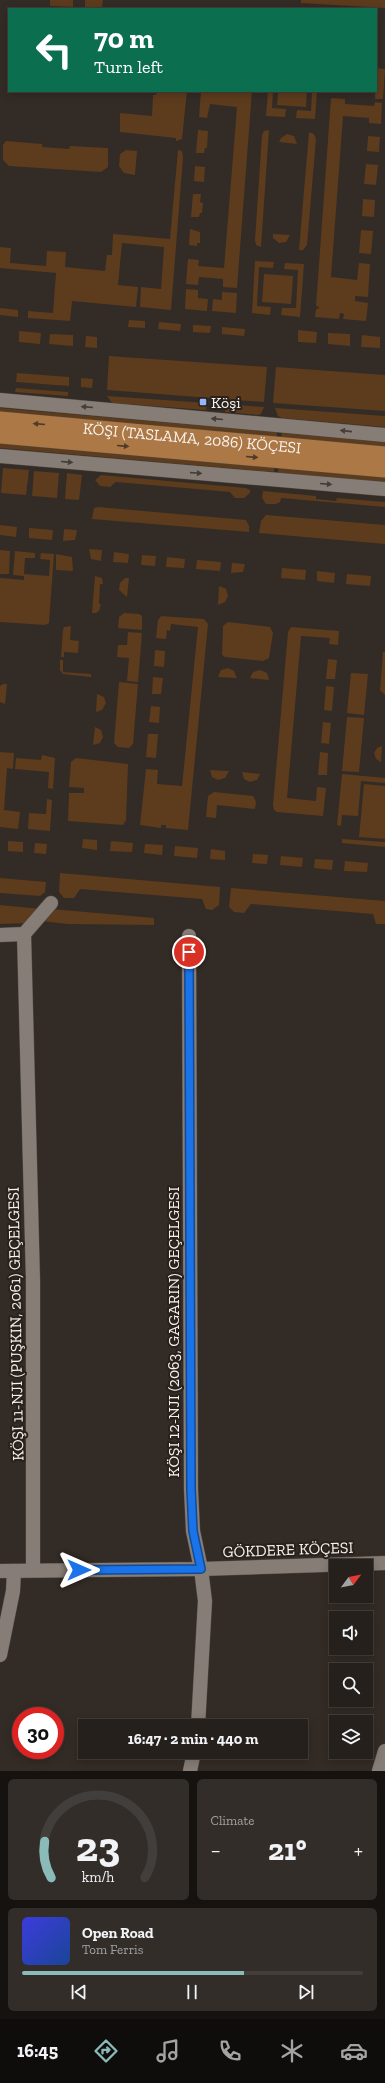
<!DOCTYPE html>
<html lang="en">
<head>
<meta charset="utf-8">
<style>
  :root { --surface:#26201c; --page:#322d29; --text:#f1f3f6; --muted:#a4a3a3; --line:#423e3b; --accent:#8bbbb9 }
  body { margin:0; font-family:"Zilla Slab",serif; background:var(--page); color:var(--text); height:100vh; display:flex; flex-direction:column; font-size:15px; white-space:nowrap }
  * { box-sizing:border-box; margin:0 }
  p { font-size:13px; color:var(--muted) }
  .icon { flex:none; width:22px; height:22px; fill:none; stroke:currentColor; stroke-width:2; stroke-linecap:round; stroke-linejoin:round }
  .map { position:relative; height:1771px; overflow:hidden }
  .drawer { display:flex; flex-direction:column; gap:8px; padding:8px; background:#15120f; flex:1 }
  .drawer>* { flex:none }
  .top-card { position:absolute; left:8px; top:8px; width:369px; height:84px; border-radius:0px; box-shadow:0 2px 10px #0003,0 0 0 1px var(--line); background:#0b6e4f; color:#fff; overflow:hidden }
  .needle { width:26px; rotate:58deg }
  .buttons { position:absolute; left:329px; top:1559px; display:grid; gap:8px }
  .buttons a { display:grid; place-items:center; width:44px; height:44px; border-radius:0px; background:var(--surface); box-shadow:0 2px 10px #0003,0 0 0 1px var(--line); font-size:20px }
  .speed { position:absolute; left:12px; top:1707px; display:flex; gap:8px; font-size:20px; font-weight:700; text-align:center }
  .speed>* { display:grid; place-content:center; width:52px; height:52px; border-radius:50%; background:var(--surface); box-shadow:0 2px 10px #0003,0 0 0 1px var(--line); line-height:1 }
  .speed .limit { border:6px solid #d22; background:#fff; color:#111 }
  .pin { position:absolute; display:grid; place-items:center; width:34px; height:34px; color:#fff; margin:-17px; border:2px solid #fff; border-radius:50%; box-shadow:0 1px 4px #0007 }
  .me { position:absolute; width:44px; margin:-22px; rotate:90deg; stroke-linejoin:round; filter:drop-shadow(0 0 3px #0008) }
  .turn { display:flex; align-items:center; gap:14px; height:84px; padding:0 20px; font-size:18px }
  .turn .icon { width:52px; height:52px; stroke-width:2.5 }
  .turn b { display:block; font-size:28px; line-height:34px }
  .big { font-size:30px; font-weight:700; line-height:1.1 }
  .drawer .tile { flex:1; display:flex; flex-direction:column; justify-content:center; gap:6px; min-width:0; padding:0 14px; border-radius:6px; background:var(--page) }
  .drawer .dial { align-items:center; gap:0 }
  .dial svg { height:104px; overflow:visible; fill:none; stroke:var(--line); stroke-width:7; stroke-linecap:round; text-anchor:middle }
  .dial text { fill:var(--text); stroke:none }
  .song { display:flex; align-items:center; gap:12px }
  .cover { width:48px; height:48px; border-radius:6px; background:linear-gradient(135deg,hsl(240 70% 55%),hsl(220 70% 35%)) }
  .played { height:4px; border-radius:2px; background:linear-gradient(90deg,var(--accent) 65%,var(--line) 65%) }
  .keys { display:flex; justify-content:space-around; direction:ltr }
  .heat { display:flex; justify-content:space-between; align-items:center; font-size:22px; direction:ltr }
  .drawer .tiles { flex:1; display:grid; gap:8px; grid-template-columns:1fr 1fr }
  .tile:last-child { grid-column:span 2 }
  .trip { position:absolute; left:78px; top:1719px; width:230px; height:40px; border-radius:0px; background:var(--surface); box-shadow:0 2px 10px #0003,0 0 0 1px var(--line); font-weight:700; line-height:40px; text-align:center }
  .menu { display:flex; height:64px; justify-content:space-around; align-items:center; background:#0f0d0b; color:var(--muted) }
  .menu .icon { width:28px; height:28px }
  .menu .current { color:var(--accent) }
  .menu b { font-size:18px; color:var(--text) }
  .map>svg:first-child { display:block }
  .green { fill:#5d3b1d }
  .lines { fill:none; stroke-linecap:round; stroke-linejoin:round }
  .minor-casing { stroke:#504944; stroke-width:15 }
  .major-casing { stroke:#504944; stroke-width:18 }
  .minor { stroke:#867d76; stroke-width:14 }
  .major { stroke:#ac7845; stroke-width:17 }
  .oneway { fill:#453d37 }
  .oneway2 { fill:#503b28 }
  .route-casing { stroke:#114b97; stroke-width:10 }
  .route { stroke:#1a73e8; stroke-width:7 }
  .poi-dot { fill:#93b7fd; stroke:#29211c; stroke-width:1.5 }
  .labels { text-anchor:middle; stroke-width:4; stroke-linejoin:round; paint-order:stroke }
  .poi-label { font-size:16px; fill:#f7f1ed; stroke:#29211c; text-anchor:start }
  .street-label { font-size:16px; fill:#f7f1ed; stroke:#29211c }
</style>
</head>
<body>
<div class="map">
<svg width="385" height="1771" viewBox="0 0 385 1771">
  <rect width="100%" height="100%" fill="#332b25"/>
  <g class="green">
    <polygon points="50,0 73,0 73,7 50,6"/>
    <polygon points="85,0 103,0 102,9 85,8"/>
    <polygon points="301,0 385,0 385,8 301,3"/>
    <polygon points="376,68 385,69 383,99 375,99"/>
    <polygon points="157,91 187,91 182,139 176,141 176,138 120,132 120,113 152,116 153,95 156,95"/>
    <polygon points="201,91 252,91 237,288 223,287 223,279 199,277 198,285 186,284 188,259 199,260 198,266 224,268 237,107 210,104 207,118 199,117"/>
    <polygon points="268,91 273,91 272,108 286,109 285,117 266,116"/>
    <polygon points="278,91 307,91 306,107 277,105"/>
    <polygon points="312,91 317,91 315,119 296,118 297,110 311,111"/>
    <polygon points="331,98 345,99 345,104 374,106 375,102 382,103 381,124 369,123 369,118 343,116 331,277 357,280 359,263 370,264 368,297 355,296 355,301 368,303 366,321 343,319 344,314 340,313 339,319 315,317 316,309 318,309 319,307 316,306"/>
    <polygon points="198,130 208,131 207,148 205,148 204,153 196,153"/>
    <polygon points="269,130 261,247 256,245 255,240 262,135 264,131"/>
    <polygon points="309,132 314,134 316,139 307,245 303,250 299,250"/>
    <polygon points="287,134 294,136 297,144 279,142 281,138"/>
    <polygon points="368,136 380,137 379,152 367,151"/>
    <polygon points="6,141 42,144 42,147 69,149 70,146 108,148 108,167 101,172 9,166 3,160 3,145"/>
    <polygon points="126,150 137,151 135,175 124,173 119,166 120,154"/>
    <polygon points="178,150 182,151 183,157 171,310 140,307 141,287 161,289 164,247 122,243 118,285 138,287 136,307 72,301 70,321 28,318 28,311 53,313 56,273 0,268 0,247 11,248 10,263 46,266 47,251 66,252 65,267 105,271 107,255 112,255 113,234 170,239"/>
    <polygon points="366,164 378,165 376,185 364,184"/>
    <polygon points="195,166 205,167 204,182 194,181"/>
    <polygon points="193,194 201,194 200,202 203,203 202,213 200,213 199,217 191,217"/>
    <polygon points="363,199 375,200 374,217 362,216"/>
    <polygon points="190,229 200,232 200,243 197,243 197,246 189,245"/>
    <polygon points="361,230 373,231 371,254 359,253"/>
    <polygon points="273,234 290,235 286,242 279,243 273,238"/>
    <polygon points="255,261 274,262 273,268 259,267 257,306 271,307 270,315 252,313"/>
    <polygon points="285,263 304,264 300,317 281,315 282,308 296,308 298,270 284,269"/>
    <polygon points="264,274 293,276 291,304 262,302"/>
    <polygon points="186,289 198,290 198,298 208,299 207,311 185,309"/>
    <polygon points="222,292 237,293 236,313 212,311 213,299 222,300"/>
    <polygon points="0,308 18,310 18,317 0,315"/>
    <polygon points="129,320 145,321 145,328 128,327"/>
    <polygon points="159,322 181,324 180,331 158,329"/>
    <polygon points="193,325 211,326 210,333 193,332"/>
    <polygon points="222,327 245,329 244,336 222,334"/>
    <polygon points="298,330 317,332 316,343 298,342"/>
    <polygon points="19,331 41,333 40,344 19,342"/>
    <polygon points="328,333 350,334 350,346 328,344"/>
    <polygon points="50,334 73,335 73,346 49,344"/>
    <polygon points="362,335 380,337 380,348 361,347"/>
    <polygon points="86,336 97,337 97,348 85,347"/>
    <polygon points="109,356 267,367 264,402 107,390"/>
    <polygon points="276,367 385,375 385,411 273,403"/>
    <polygon points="17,373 69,377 69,386 16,382"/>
    <polygon points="81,378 93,379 92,388 81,387"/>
    <polygon points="16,388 68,392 68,396 15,392"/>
    <polygon points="107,396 207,403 206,410 112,403"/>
    <polygon points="225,404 264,407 261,414 258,415 225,412"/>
    <polygon points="0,408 277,432 277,437 0,412"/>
    <polygon points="275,408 385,416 385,427 282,418 278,416"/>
    <polygon points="282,433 385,442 385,447 281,437"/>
    <polygon points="0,442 274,467 274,472 0,448"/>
    <polygon points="279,467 385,477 385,482 278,473"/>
    <polygon points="3,468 29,470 26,495 1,493"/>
    <polygon points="34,471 59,473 57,498 32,496"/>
    <polygon points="67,473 82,475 79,500 65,499"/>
    <polygon points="101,475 246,488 250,490 250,493 244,498 235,498 230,492 116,482 110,487 100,486 95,480"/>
    <polygon points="263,491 316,496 316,499 336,501 337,498 385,502 385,507 281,498 280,502 276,504 266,504 262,498"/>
    <polygon points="98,507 246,520 249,526 249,532 92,519 94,508"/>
    <polygon points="266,515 385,525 385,544 259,533 261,521"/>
    <polygon points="0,525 17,527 16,537 0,535"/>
    <polygon points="29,528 53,530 52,540 29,538"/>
    <polygon points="64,529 77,530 75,540 63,541"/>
    <polygon points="89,549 102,550 101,561 91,559"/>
    <polygon points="0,550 10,551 9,574 0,574"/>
    <polygon points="15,551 35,553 35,558 25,558 24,574 49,576 50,560 40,559 41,553 54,554 49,623 45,625 0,622 0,578 24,580 24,576 13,575"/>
    <polygon points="114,552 129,554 128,563 113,562"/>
    <polygon points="56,554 72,557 73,571 56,570"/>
    <polygon points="142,555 156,556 155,566 141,565"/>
    <polygon points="167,557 185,559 184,568 166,567"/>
    <polygon points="197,560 221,562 220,571 196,569"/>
    <polygon points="232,563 245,564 243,572 231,573"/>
    <polygon points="282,568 306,570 305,580 281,578"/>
    <polygon points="317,571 335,573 334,583 317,581"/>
    <polygon points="347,574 371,576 370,586 346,584"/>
    <polygon points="95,576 102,578 103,584 100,584 99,604 101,604 99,611 96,613 92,613"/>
    <polygon points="125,578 129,578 127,597 119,590 120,583"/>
    <polygon points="219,586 226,589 228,596 225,602 218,605"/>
    <polygon points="124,613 139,614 142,616 142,630 118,628 119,617"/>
    <polygon points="161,616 204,619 208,624 188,830 166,828 166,825 161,825 161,828 140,825 146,769 158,770 157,784 182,786 198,627 171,624 170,631 167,630 166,639 156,638 158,620"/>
    <polygon points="228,622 270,627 273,633 269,658 263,661 225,657 222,655 223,626"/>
    <polygon points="71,626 70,640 79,641 78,653 64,652 64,657 61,657 63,630 64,627"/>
    <polygon points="291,627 339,631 338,645 329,644 330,638 301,636 287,798 316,801 317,787 326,788 323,816 277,812 274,810 273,805 288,632"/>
    <polygon points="128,632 142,633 138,682 127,681 129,658 117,657 118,645 127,645"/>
    <polygon points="155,650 165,651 164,667 154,666"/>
    <polygon points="383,652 385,652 385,695 380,690"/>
    <polygon points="328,659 337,660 335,679 326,679"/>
    <polygon points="60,660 63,660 63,672 91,674 91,677 63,674 60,670"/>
    <polygon points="228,668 234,671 237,678 218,677 221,670"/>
    <polygon points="260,670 267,673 269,680 250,678 253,672"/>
    <polygon points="351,673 368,674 364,715 347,713"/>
    <polygon points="153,677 163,678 161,694 152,694"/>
    <polygon points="119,682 138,684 133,744 129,748 118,747 114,743"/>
    <polygon points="3,684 7,684 5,704 0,702 0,686"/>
    <polygon points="326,686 334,687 332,711 324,710"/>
    <polygon points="97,694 104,697 106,703 102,710 96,712"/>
    <polygon points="151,706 160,707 159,723 149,722"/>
    <polygon points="347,717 364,718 359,772 342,771"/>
    <polygon points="323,722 331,723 329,744 321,743"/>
    <polygon points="95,727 101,730 103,737 100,743 93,745"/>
    <polygon points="148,734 158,734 156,758 146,757"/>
    <polygon points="382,746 381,762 376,759 374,753 377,748"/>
    <polygon points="0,752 14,753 13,769 7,768 4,810 20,812 18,829 0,827"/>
    <polygon points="320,752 328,753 327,775 318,775"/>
    <polygon points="42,755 55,758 53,789 48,788 49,772 15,769 16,758 41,760"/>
    <polygon points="76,758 128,764 126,820 123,825 68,821 69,793 84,793 84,788 69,787 71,762"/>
    <polygon points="210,770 229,771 225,778 218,780 212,777"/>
    <polygon points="242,772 260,774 257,780 250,782 244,779"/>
    <polygon points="342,774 385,778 385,783 361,781 358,816 342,815 341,826 337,825"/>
    <polygon points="364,784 385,786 385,839 359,837"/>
    <polygon points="214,792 253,796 256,802 255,809 217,805 216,818 206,817 208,796"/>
    <polygon points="47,799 52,800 50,831 28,829 29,813 46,814"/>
    <polygon points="83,839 97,840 97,850 82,848"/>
    <polygon points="342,839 385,842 385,847 342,843"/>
    <polygon points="8,841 23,842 23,852 8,851"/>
    <polygon points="111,841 133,843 132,852 110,851"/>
    <polygon points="35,843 47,844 46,854 34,853"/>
    <polygon points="145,844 163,845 162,855 144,853"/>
    <polygon points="175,846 198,848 197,858 174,856"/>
    <polygon points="211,849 225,851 225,860 210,859"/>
    <polygon points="253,854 268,855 267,864 252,863"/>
    <polygon points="281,856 303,858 302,867 280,865"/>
    <polygon points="315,859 333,860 332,870 314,868"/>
    <polygon points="345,861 368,863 367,872 344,871"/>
    <polygon points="60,873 220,887 219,905 212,910 206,909 202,899 80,889 74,898 64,898 59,892"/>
    <polygon points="0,878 46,882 45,892 40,896 0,893"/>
    <polygon points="231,888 385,901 385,924 376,924 373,914 251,904 244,913 234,912 229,907"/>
    <polygon points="0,905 41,909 30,923 0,924"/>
    <polygon points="51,909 154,918 154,925 67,924 42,921"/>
  </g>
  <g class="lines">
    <g class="minor-casing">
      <g id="minor">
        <polyline points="0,400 385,435"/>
        <polyline points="0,456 385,489"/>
        <polyline points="24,934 33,1281 33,1570"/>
        <polyline points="0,935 24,934 51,903"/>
        <polyline points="189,936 191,1489 193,1531 201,1569 205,1601 198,1726"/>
        <polyline points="0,1571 201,1569 385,1563"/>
        <polyline points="0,1655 13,1591 14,1571"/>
        <polyline points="190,1771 194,1752"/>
        <polyline points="379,1771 385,1751"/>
      </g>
    </g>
    <g class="major-casing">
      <g id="major">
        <path id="s1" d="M 0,420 L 385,455"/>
        <polyline points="0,435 385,469"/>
      </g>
    </g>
    <use href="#minor" class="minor"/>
    <use href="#major" class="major"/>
  </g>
  <defs><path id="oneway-solid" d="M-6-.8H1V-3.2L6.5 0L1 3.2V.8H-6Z"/></defs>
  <g class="oneway">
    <use href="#oneway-solid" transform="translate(87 407) rotate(-175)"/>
    <use href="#oneway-solid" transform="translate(217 419) rotate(-175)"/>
    <use href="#oneway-solid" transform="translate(346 431) rotate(-174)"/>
    <use href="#oneway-solid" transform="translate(67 462) rotate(5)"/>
    <use href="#oneway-solid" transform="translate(196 473) rotate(4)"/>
    <use href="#oneway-solid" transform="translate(326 484) rotate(5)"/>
  </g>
  <g class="oneway2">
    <use href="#oneway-solid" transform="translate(39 424) rotate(-175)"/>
    <use href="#oneway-solid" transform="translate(123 446) rotate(5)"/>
    <use href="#oneway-solid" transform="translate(252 457) rotate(5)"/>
  </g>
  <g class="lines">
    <g class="route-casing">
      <polyline id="route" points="79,1570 201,1569 193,1531 191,1489 189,952"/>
    </g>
    <use href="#route" class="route"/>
  </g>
  <rect class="poi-dot" x="199" y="398" width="8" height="8" rx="2"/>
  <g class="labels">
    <g class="poi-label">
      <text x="211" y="408">Köşi</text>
    </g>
    <g class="street-label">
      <text dy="6" stroke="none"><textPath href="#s1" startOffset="193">KÖŞI (TASLAMA, 2086) KÖÇESI</textPath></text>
      <text transform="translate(15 1324) rotate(-91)" y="6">KÖŞI 11-NJI (PUŞKIN, 2061) GEÇELGESI</text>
      <text transform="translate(173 1332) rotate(-90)" y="6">KÖŞI 12-NJI (2063, GAGARIN) GEÇELGESI</text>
      <text transform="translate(288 1549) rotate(-2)" y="6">GÖKDERE KÖÇESI</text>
    </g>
  </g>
</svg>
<div class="buttons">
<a><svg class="needle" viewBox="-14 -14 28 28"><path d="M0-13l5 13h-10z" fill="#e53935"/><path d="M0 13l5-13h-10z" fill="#a4a3a3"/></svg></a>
<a><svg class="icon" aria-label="sound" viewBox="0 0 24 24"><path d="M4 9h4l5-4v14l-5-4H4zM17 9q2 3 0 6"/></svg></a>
<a><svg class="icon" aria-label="search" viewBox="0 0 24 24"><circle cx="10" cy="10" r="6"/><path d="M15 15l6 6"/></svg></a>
<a><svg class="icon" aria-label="layers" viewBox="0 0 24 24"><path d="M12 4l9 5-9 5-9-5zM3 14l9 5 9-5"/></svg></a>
</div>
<div class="speed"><div class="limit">30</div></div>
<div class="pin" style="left:189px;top:952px;background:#d93025"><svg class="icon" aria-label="arrive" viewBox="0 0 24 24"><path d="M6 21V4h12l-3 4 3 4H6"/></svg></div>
<svg class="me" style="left:79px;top:1570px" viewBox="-20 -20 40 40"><path d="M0-17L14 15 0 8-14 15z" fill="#1a73e8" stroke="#fff" stroke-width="4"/></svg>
<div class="trip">16:47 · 2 min · 440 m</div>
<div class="top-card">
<div class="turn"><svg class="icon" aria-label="left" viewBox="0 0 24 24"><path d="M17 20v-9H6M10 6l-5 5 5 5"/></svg><div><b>70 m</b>Turn left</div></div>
</div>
</div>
<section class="drawer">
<div class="tiles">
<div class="tile dial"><svg viewBox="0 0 100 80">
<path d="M14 69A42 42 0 1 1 86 69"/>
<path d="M14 69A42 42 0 0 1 9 41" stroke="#8bbbb9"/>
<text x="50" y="56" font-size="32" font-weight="700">23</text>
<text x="50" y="72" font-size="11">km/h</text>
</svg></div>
<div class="tile"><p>Climate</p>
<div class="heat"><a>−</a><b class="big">21°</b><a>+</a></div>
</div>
<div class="tile">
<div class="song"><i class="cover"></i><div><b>Open Road</b><p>Tom Ferris</p></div></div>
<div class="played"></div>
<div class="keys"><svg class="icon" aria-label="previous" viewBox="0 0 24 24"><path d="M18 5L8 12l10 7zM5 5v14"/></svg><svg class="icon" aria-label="pause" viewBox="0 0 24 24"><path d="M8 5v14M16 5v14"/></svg><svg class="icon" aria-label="next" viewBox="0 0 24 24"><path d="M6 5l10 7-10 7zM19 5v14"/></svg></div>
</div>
</div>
</section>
<nav class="menu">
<b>16:45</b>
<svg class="icon current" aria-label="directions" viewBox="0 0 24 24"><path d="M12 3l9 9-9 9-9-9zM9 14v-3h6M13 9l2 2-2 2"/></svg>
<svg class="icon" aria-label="music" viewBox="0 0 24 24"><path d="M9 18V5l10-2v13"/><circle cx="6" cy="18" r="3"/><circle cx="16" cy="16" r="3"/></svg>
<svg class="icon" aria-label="phone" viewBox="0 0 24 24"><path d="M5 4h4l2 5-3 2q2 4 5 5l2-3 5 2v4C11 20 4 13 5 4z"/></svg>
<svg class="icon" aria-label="climate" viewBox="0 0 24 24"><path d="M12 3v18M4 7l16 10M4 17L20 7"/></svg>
<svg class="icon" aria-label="car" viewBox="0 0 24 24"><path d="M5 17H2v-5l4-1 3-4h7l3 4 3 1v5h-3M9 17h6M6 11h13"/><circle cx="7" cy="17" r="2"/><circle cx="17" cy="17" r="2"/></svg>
</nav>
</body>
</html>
